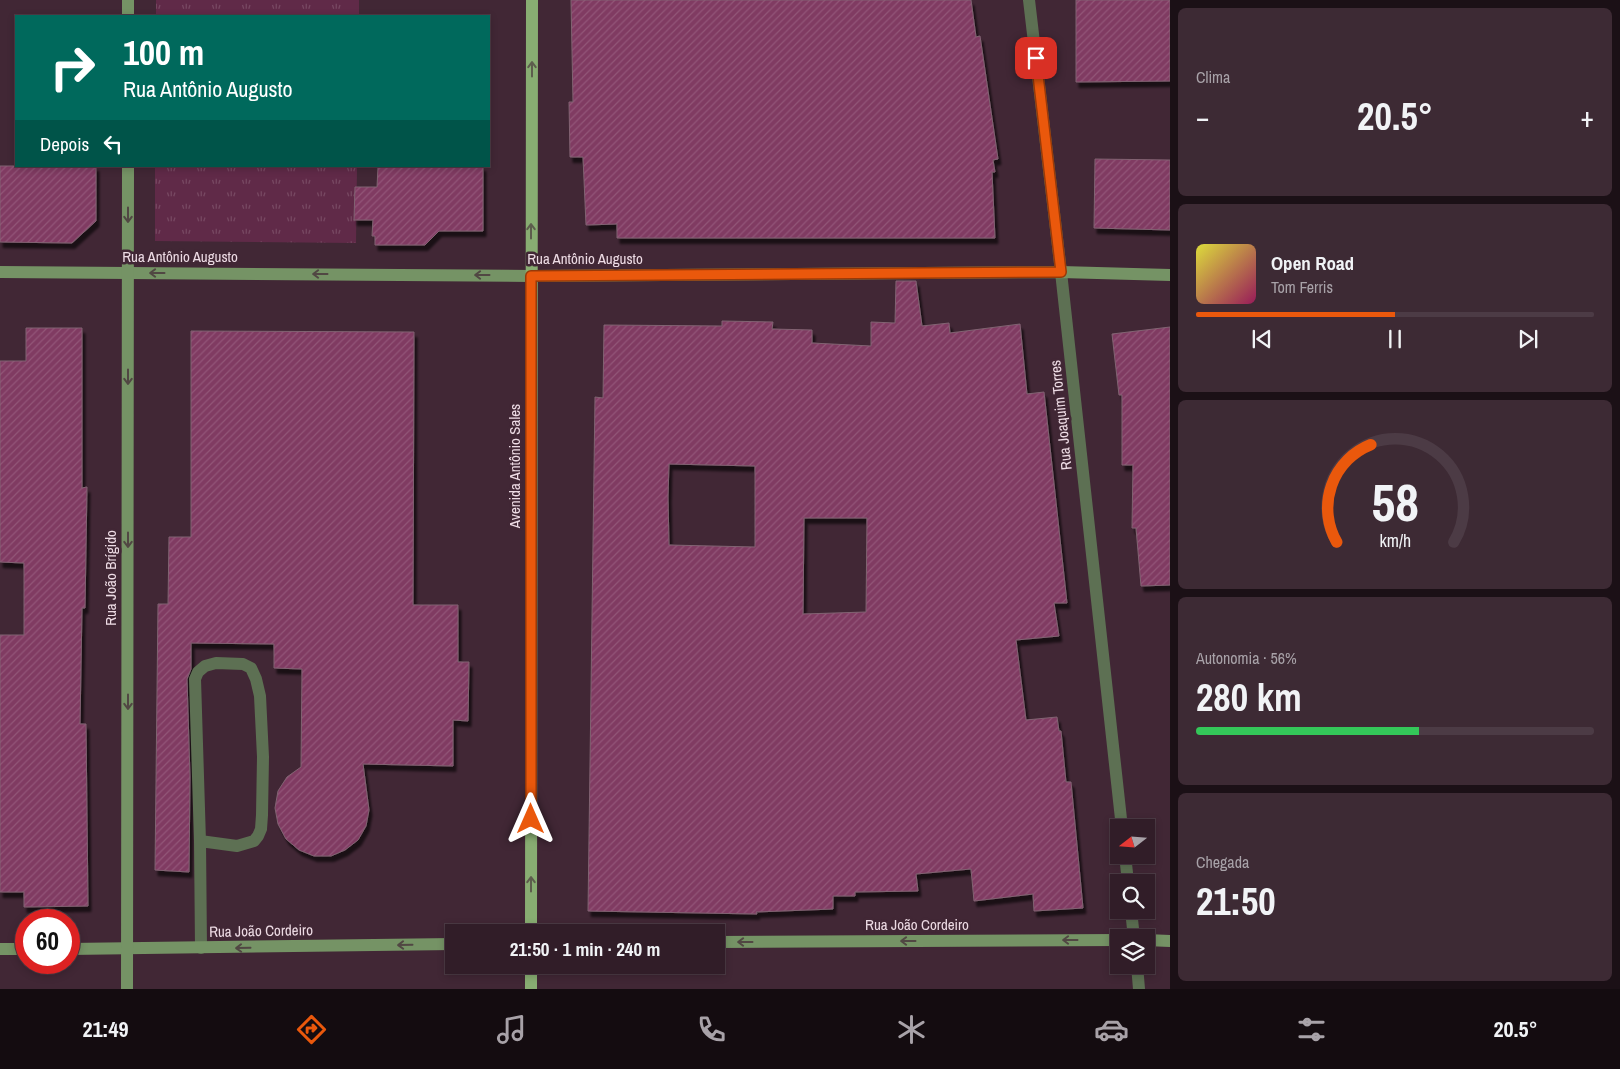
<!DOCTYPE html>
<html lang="pt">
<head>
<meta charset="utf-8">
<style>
  :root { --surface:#311d28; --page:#3d2a34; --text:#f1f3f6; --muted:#a8a2a8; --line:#4c3b45; --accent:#ea580c }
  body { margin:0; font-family:"Archivo Narrow",sans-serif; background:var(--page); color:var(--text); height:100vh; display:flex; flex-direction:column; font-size:19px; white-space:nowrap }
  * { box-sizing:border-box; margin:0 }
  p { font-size:16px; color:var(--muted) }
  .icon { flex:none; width:28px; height:28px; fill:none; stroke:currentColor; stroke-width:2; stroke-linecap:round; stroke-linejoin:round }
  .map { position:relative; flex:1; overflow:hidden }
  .side { display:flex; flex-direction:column; gap:8px; padding:8px; background:#1b1016; width:450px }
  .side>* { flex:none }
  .hud { position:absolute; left:15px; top:15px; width:475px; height:152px; border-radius:0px; box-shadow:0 2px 8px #0003,0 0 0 1px var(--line); background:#00695c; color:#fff; overflow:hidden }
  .needle { width:32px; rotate:253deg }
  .fabs { position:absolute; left:1110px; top:819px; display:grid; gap:10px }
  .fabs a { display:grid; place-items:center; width:45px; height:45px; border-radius:0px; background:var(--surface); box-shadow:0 2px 8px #0003,0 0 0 1px var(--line); font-size:25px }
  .speed { position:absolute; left:15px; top:909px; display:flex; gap:10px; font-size:25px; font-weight:700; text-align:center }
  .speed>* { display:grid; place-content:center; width:65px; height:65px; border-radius:50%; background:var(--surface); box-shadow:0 2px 8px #0003,0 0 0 1px var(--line); line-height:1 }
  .speed .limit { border:8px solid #d22; background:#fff; color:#111 }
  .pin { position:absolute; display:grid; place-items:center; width:42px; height:42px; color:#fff; margin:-21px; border-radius:10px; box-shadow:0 2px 8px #0006 }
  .me { position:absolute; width:55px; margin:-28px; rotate:0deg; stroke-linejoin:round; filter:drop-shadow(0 0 4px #0008) }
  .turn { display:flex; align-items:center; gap:18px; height:105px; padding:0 25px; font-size:22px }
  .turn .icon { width:65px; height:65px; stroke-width:2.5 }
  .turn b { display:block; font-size:35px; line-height:42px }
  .then { display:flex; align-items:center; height:48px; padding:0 25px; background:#0003; gap:10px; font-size:19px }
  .big { font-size:38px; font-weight:700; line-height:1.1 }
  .side .tile { flex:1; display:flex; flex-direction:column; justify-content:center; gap:8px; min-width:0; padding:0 18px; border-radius:8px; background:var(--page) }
  .side .dial { align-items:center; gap:0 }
  .dial svg { height:130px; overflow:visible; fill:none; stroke:var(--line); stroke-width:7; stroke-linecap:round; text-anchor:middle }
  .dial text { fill:var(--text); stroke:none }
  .song { display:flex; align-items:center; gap:15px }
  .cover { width:60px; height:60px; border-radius:8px; background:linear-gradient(135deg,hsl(60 70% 55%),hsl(330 70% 35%)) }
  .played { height:5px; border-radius:2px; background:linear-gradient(90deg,var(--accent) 50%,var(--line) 50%) }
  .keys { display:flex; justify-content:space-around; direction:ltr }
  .heat { display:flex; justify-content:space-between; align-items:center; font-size:28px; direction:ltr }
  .charge { height:8px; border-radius:4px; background:linear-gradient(90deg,#34c759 56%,var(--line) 0) }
  .trip { position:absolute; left:445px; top:924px; width:280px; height:50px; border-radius:0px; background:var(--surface); box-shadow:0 2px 8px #0003,0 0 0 1px var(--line); font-weight:700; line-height:50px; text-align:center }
  .menu { display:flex; height:80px; justify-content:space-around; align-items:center; background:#140c10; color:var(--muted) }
  .menu .icon { width:35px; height:35px }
  .menu .selected { color:var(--accent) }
  .menu b { font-size:22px; color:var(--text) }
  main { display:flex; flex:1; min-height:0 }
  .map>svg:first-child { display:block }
  .grass { fill:url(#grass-tufts) }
  .building { fill:url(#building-hatch); stroke:#816372; fill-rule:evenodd; filter:url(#shadow) }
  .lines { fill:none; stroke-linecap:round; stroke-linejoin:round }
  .lane { stroke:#5d7053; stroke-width:12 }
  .street { stroke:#5d7053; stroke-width:12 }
  .secondary { stroke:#759365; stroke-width:12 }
  .primary { stroke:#88ad72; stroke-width:12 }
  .oneway { stroke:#5d5d4d }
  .oneway2 { stroke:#514743 }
  .route-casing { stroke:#983908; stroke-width:12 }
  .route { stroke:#ea580c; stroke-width:9 }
  .labels { text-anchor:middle; stroke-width:5; stroke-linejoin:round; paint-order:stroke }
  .street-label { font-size:15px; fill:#eddbe4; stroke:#412735 }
</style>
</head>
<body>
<main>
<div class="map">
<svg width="1170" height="989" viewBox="0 0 1170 989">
  <defs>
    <pattern id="grass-tufts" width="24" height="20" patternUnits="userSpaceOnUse" patternTransform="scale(1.25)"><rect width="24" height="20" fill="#602a48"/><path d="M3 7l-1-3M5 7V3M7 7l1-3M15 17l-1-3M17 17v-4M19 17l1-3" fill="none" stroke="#774862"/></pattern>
    <pattern id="building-hatch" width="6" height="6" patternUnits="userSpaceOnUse" patternTransform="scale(1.25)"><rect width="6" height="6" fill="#803a62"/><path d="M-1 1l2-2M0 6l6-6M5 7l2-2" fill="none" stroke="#925678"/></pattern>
    <filter id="shadow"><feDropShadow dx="3" dy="5.5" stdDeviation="1" flood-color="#0009"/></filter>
  </defs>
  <rect width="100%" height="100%" fill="#412735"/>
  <g class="grass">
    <rect x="156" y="0" width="203" height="16"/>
    <polygon points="155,166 357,166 356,243 155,241"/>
  </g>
  <g class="building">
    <polygon points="571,0 971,0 976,37 980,36 998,159 993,160 995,172 992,172 995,238 617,238 617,224 586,225 583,157 570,157 569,102 573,102"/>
    <polygon points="1076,0 1170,0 1170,81 1076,82"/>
    <polygon points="1095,159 1170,160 1170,230 1094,228"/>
    <polygon points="0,166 96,166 96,221 72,243 0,242"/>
    <polygon points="432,166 483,166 483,231 439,231 425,245 375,245 375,236 372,236 373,220 354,220 355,187 377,187 378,167"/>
    <path d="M 896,281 L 916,281 L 922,326 L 949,323 L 950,333 L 1020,324 L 1027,394 L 1044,392 L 1067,603 L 1054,603 L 1059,636 L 1016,640 L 1026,720 L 1057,717 L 1059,731 L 1061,731 L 1066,782 L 1071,782 L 1083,908 L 1034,911 L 1033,894 L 974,901 L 971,869 L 916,874 L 918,891 L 855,892 L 855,896 L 833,896 L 833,909 L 756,912 L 757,914 L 588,911 L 595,397 L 603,398 L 604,325 L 722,326 L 722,321 L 773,322 L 772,329 L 812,330 L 812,343 L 871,346 L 871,322 L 895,323 ZM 669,464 L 755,466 L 755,547 L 669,545 L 668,497 ZM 804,518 L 867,518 L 866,612 L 803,614 Z"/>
    <polygon points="1170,327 1170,585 1141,586 1136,528 1132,528 1133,465 1122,465 1122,395 1119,395 1112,334"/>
    <polygon points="26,328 82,328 82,488 87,487 85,608 82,608 80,724 86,724 88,906 24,907 24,892 0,892 0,635 24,635 24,563 0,562 0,361 26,361"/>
    <polygon points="191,331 414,332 413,605 458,605 458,662 469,662 468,721 453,720 453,766 363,764 369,810 366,826 358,840 345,850 331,856 314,856 299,850 286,839 278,824 275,808 278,791 287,777 301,767 302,669 274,668 274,644 191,643 191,669 187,679 190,777 189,872 155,870 158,604 168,604 169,537 191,537"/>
  </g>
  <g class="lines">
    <polyline class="lane" points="200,841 237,846 254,841 258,836 261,829 262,815 263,757 260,696 256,679 251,668 243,664 216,663 205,666 198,672 195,679 200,841 201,948"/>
    <g class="street">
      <polyline points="1029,0 1061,272 1122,828"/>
      <polyline points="1125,855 1128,882"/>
      <polyline points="1131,910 1134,938"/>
      <polyline points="1137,965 1139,989"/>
    </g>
    <g class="secondary">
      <polyline points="128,0 128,16"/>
      <polyline points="0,272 531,276 1061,272 1170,275"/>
      <polyline points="1146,940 1170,941"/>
      <polyline points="716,942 1119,940"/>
      <polyline points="0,949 26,949"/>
      <polyline points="69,949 454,944"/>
      <polyline points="127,989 128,166"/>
    </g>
    <g class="primary">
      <polyline points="531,932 532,0"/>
      <polyline points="531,989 531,965"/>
    </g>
  </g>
  <defs><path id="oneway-shaft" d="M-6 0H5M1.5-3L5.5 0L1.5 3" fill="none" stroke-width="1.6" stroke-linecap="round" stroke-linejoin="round" transform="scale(1.25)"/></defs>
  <g class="oneway">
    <use href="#oneway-shaft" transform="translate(532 69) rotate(-90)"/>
    <use href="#oneway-shaft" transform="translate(531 231) rotate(-90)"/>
    <use href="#oneway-shaft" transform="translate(531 884) rotate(-90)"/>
  </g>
  <g class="oneway2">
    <use href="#oneway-shaft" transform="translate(128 215) rotate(90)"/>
    <use href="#oneway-shaft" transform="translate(157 273) rotate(-180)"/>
    <use href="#oneway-shaft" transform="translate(320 274) rotate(-180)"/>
    <use href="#oneway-shaft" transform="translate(482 275) rotate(-180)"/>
    <use href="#oneway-shaft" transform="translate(128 377) rotate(90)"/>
    <use href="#oneway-shaft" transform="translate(128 540) rotate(90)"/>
    <use href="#oneway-shaft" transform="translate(128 702) rotate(90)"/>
    <use href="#oneway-shaft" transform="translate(1070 940) rotate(180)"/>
    <use href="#oneway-shaft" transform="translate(908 941) rotate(180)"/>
    <use href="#oneway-shaft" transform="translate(745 942) rotate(180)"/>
    <use href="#oneway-shaft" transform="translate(405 945) rotate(179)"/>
    <use href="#oneway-shaft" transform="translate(243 948) rotate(179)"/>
  </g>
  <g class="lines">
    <g class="route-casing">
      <polyline id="route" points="531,819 531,276 1061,272 1036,58"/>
    </g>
    <use href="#route" class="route"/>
  </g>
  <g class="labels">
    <g class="street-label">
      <text x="180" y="262">Rua Antônio Augusto</text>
      <text x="585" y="264">Rua Antônio Augusto</text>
      <text transform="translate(1061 415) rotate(-96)" y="5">Rua Joaquim Torres</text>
      <text transform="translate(515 466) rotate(-90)" y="5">Avenida Antônio Sales</text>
      <text transform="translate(111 578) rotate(-90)" y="5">Rua João Brígido</text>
      <text x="917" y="930">Rua João Cordeiro</text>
      <text transform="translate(261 931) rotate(-1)" y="5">Rua João Cordeiro</text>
    </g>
  </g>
</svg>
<div class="fabs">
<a><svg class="needle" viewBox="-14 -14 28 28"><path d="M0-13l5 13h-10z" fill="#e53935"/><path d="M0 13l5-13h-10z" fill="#a8a2a8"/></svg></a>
<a><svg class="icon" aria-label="search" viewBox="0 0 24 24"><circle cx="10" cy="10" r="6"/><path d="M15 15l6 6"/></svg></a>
<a><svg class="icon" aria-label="layers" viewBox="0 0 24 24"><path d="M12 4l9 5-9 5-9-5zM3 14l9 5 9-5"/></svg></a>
</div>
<div class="speed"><div class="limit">60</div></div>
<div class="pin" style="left:1036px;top:58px;background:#d93025"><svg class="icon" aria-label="arrive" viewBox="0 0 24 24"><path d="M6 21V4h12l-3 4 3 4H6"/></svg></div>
<svg class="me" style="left:531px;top:819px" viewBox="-20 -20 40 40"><path d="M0-17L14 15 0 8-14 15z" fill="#ea580c" stroke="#fff" stroke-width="4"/></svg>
<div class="trip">21:50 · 1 min · 240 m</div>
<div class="hud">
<div class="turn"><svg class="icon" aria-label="right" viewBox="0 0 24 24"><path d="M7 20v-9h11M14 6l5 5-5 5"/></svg><div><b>100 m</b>Rua Antônio Augusto</div></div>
<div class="then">Depois<svg class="icon" aria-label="left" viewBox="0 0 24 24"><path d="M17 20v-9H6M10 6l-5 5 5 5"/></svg></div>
</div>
</div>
<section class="side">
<div class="tile"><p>Clima</p>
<div class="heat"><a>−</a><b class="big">20.5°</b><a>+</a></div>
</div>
<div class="tile">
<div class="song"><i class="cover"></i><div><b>Open Road</b><p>Tom Ferris</p></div></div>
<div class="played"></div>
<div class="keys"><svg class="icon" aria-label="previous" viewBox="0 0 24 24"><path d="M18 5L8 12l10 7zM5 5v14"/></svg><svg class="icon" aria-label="pause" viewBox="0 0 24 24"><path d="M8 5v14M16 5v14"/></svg><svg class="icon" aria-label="next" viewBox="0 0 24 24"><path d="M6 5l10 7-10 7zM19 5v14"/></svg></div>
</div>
<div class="tile dial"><svg viewBox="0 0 100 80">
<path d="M14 69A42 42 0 1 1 86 69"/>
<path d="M14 69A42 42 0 0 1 35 9" stroke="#ea580c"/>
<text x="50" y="56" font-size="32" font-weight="700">58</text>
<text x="50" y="72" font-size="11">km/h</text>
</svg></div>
<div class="tile"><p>Autonomia · 56%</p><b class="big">280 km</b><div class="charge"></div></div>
<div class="tile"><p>Chegada</p><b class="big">21:50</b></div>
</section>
</main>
<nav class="menu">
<b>21:49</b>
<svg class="icon selected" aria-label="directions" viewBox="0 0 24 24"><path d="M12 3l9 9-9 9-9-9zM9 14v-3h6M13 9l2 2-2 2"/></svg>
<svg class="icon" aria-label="music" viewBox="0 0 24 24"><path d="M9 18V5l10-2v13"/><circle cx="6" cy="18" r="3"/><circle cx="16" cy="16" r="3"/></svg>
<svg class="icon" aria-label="phone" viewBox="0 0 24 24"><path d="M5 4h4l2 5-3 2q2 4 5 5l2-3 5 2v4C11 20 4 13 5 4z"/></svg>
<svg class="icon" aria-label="climate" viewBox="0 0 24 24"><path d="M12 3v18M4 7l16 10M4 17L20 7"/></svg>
<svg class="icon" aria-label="car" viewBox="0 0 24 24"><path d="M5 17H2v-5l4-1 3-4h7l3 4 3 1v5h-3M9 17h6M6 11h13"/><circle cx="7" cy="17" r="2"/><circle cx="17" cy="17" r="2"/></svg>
<svg class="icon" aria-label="filters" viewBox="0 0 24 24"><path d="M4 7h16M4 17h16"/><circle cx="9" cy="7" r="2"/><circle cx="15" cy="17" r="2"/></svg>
<b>20.5°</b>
</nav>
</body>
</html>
